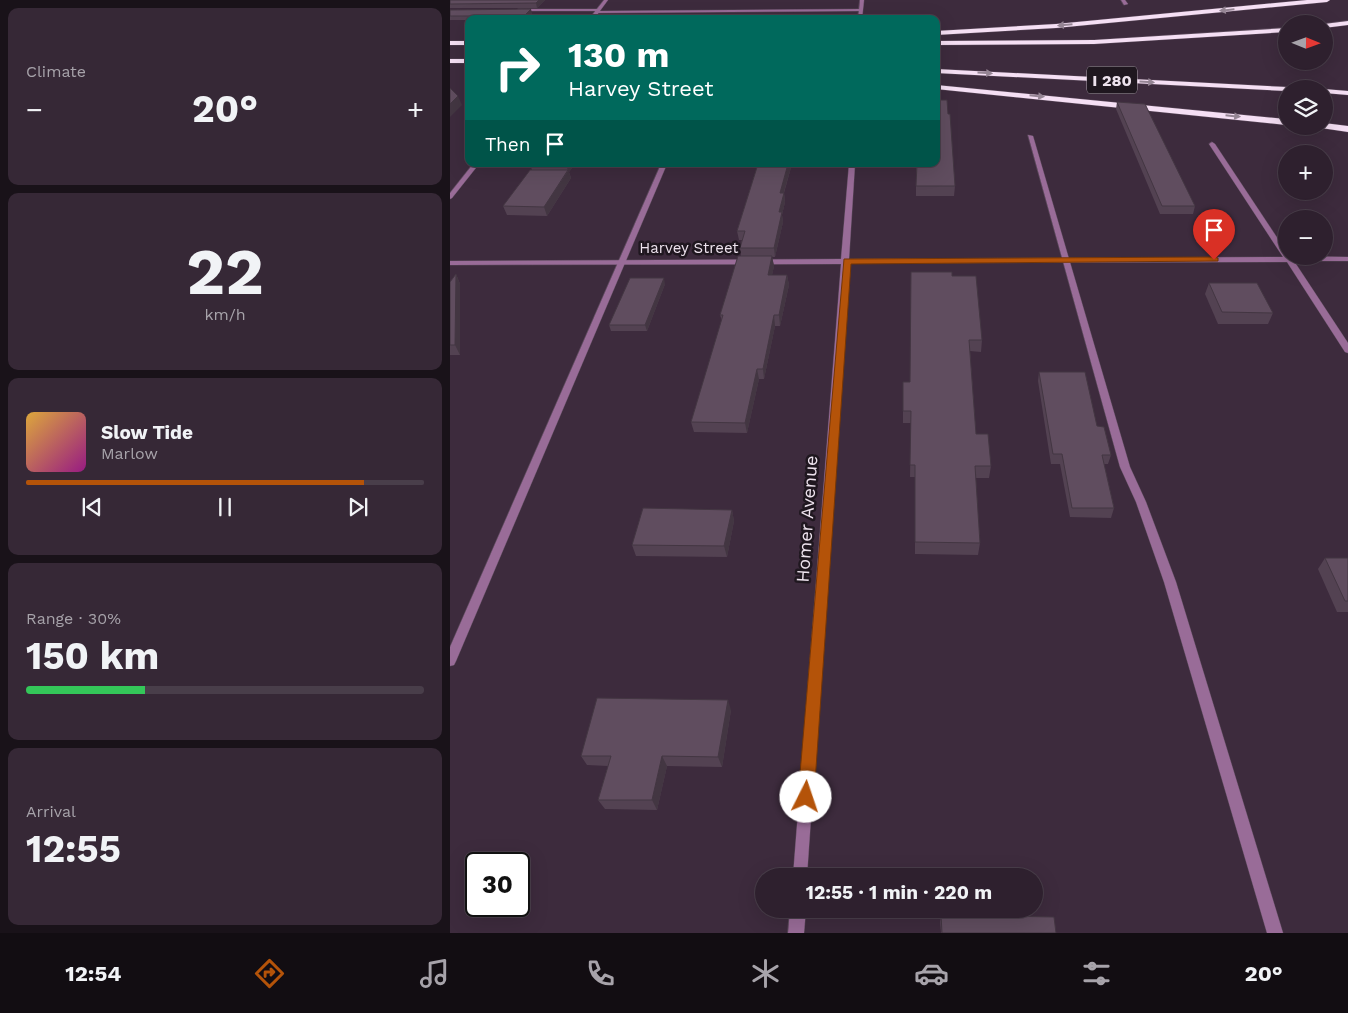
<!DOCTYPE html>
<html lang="en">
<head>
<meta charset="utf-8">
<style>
  :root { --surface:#2e202e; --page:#362836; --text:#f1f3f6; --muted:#a7a3aa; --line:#493e4a; --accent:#b45309 }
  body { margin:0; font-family:"Work Sans",sans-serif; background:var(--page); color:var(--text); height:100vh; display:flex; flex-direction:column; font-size:19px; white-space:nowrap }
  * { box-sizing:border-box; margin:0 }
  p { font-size:16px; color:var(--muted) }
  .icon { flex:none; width:28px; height:28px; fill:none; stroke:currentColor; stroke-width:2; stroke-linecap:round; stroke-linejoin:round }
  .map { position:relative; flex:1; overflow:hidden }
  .details { display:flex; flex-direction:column; gap:8px; padding:8px; background:#191219; width:450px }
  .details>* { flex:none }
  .top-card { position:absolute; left:15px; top:15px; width:475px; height:152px; border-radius:10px; box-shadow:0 5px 20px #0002,0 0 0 1px var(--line); background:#00695c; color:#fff; overflow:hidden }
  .needle { width:32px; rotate:91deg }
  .controls { position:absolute; left:828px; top:15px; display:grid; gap:10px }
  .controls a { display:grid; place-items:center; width:55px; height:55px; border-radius:50%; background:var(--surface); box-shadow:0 5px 20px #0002,0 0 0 1px var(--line); font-size:25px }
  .speed { position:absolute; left:15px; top:852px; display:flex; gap:10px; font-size:25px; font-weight:700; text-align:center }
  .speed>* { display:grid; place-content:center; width:65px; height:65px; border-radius:50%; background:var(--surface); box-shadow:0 5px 20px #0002,0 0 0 1px var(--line); line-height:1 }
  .speed .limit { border:2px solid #111; border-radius:8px; background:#fff; color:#111 }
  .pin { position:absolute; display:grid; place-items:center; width:42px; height:42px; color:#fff; margin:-51px -21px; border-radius:50% 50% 50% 0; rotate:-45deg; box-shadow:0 0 5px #0007 }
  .pin .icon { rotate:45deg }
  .me { position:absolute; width:55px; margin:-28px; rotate:4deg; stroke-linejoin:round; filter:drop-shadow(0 0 4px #0008) }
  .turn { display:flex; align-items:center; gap:18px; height:105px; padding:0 20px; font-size:22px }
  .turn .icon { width:65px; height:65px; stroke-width:2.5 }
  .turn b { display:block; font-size:35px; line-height:42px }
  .then { display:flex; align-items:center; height:48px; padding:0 20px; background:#0003; gap:10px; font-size:19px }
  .big { font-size:38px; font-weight:700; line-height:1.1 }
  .details .widget { flex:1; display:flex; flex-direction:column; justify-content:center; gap:8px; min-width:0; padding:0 18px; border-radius:10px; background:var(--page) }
  .details .dial { align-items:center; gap:0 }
  .dial b { font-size:65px; line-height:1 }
  .song { display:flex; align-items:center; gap:15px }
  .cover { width:60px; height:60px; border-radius:8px; background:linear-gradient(135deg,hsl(40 70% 55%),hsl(310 70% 35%)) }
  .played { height:5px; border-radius:2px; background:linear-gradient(90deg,var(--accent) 85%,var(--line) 85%) }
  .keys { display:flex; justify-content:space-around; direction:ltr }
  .heat { display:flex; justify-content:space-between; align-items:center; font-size:28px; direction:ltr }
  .charge { height:8px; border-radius:4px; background:linear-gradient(90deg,#34c759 30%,var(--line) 0) }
  .trip { position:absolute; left:305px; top:868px; width:288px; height:50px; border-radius:25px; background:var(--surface); box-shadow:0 5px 20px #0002,0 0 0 1px var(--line); font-weight:700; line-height:50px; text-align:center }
  .menu { display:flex; height:80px; justify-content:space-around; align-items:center; background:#120d12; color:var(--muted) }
  .menu .icon { width:35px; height:35px }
  .menu .selected { color:var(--accent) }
  .menu b { font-size:22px; color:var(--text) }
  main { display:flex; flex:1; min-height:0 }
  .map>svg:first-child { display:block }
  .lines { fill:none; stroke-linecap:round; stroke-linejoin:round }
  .service-casing { stroke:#594859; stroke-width:1 }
  .minor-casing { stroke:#594859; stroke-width:1 }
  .motorway-casing { stroke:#594859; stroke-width:1 }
  .service { fill:#996c98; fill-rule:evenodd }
  .minor { fill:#996c98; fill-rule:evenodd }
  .motorway { fill:#f5dff4; fill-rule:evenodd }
  .wall { fill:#534252 }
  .shaded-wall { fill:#433642 }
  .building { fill:#604d5f; stroke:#433642 }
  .oneway { fill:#958594 }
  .route { fill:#b45309; stroke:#753606 }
  .labels { text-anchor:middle; stroke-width:5; stroke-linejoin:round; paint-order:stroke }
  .far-street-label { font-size:15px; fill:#ede2ed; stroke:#1f171f }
  .shield { fill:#1f171f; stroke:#afa5af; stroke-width:1 }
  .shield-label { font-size:16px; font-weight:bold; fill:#ede2ed }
  .street-label { font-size:18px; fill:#ede2ed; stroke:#1f171f }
</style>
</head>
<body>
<main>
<section class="details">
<div class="widget"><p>Climate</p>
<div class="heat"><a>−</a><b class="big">20°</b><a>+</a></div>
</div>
<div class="widget dial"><b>22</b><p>km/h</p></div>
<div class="widget">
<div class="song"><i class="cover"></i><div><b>Slow Tide</b><p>Marlow</p></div></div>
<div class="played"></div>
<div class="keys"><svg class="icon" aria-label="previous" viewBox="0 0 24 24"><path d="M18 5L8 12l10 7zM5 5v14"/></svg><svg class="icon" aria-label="pause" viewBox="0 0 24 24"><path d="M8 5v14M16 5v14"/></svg><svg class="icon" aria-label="next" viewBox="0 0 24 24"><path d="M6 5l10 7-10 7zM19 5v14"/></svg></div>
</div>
<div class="widget"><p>Range · 30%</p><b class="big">150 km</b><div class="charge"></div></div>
<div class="widget"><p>Arrival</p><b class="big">12:55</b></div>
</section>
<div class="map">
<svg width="898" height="933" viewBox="0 0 898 933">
  <rect width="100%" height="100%" fill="#3d2b3d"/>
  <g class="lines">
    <g class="service-casing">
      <g id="service">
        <polygon points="68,9 148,9 150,11 411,9 413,10 411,11 147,13 145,11 66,11"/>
        <polygon points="578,135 583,136 680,467 696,502 726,582 833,933 817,933 714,582 686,502 670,467"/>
        <polygon points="211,164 217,164 6,661 4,665 0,666 0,647"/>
      </g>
    </g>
    <g class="minor-casing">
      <g id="minor">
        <polygon points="154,0 158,0 144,19 139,19"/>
        <polygon points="410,0 414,0 412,19 408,19"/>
        <polygon points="671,0 675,0 678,4 674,5"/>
        <polygon points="762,142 765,144 836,251 836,256 898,257 898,261 844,261 898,343 898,353 895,352 837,262 399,263 357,876 343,876 391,264 0,265 0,261 391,259 399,164 405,164 399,259 833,257 759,144"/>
        <polygon points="23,164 29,164 2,198 0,199 0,193"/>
        <polygon points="340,909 356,909 354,933 338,933"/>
      </g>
    </g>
    <g class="motorway-casing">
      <g id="motorway">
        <polygon points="857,0 880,0 877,2 606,28 486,35 486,31 606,24"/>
        <polygon points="898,21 898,25 874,28 874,24"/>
        <polygon points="836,28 836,32 644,44 486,45 486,41 644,40"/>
        <rect x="0" y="41" width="19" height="4"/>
        <rect x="0" y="59" width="19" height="4"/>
        <polygon points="486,69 837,87 841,89 836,89 836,91 486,73"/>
        <polygon points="486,85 836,119 836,125 486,89"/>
        <polygon points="873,89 874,89 898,91 898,95 874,93"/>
        <polygon points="874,123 898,126 898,132 871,128 870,126 874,126"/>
      </g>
    </g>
    <use href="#service" class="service"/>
    <use href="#minor" class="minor"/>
    <use href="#motorway" class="motorway"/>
  </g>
  <g class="wall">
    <polygon points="0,0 95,0 87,8 0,8"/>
    <polygon points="0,10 82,13 77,19 19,19 19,20 0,20"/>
    <polygon points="667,102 745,206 743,214 710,214 666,109"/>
    <polygon points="498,114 505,186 504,196 466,196 466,164"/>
    <polygon points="80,164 125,164 119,172 121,178 97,216 57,215 53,206 82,170"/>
    <polygon points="308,164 342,164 334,193 335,202 332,215 333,222 325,257 322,257 324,266 322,275 337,275 339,285 330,326 325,326 314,379 309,379 297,433 244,432 241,422 272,321 270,315 291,256 290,248 292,240 289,240 287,231"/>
    <polygon points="6,274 10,284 10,355 0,355 0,282"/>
    <polygon points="502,276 532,340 531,352 520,351 526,434 541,466 539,478 525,478 530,543 528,555 465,554 465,477 460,477 461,423 453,423 453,382 460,382"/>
    <polygon points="759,283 823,313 818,324 768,324 755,294"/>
    <polygon points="215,284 197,331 161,331 159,325"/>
    <polygon points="589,372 647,426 661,455 658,464 654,464 664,508 661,518 620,517 610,464 601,464 588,381"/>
    <polygon points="282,510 284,521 277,557 186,556 182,545"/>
    <polygon points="875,558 898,558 898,612 887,612 868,569"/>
    <polygon points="281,710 272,767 217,766 207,810 155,809 148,800 158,766 137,765 131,756"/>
    <polygon points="491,915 606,933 491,933 490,922"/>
  </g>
  <g class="shaded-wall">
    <polygon points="89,0 95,0 87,8 86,3"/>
    <polygon points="81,9 82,13 77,19 75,19 74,16"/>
    <polygon points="8,96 12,105 0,117 0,104"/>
    <polygon points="116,164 125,164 119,172 121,178 97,216 94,207 118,171"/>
    <polygon points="338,164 342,164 331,202 330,193"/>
    <polygon points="334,193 335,202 332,215 333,222 325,257 324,248 329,212"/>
    <polygon points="322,256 324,266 320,285 318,275"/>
    <polygon points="6,274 10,284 10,355 5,345"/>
    <polygon points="337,275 339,285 330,326 329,315"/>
    <polygon points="214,278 215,284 197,331 195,325"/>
    <polygon points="324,315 325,326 314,379 313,369"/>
    <polygon points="307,369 309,379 297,433 295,423"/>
    <polygon points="282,510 284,521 277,557 274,546"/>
    <polygon points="278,700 281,710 272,767 268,757"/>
    <polygon points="212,756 217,766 207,810 202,800"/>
  </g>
  <g class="building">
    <polygon points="0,0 89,0 86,3 0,4"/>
    <polygon points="81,9 74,16 0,16 0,10"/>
    <polygon points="0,88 8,96 0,104"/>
    <polygon points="486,100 497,100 498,114 500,114 505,186 466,186 467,164 486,164"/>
    <polygon points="667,102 695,104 745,206 712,206"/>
    <polygon points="308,164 338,164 330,193 334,193 329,212 332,212 324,248 290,248 295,231 287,231"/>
    <polygon points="80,170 118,170 94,207 53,206"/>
    <polygon points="288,256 322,256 318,275 337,275 329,315 324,315 313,369 307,369 295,423 241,422 273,315 270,315"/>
    <polygon points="461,272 502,272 502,276 526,276 532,340 519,340 526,434 538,434 541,466 525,466 530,543 465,542 465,465 460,465 461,411 453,411 453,382 460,382"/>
    <polygon points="6,274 5,345 0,345 0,282"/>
    <polygon points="180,278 214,278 195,325 159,325"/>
    <polygon points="759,283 807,283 823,313 772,312"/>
    <polygon points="589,372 635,372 647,426 654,427 661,455 652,455 664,508 622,508 612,454 603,454"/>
    <polygon points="193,508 282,510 274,546 182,545"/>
    <polygon points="875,558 898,558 898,601 895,601"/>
    <polygon points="147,698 278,700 268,757 212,756 202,800 148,800 161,756 131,756"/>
    <polygon points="491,915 604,917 606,933 492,933"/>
  </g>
  <defs><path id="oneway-solid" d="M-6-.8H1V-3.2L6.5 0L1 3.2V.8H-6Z" transform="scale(1.25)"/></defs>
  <g class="oneway">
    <use href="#oneway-solid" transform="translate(777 10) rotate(174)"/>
    <use href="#oneway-solid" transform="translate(615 25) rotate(175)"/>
    <use href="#oneway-solid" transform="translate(535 73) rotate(3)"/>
    <use href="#oneway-solid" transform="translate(697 82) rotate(3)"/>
    <use href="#oneway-solid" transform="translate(587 96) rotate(6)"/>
    <use href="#oneway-solid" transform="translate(783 116) rotate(6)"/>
  </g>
  <polygon class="route" points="764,257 768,258 768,261 401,264 364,797 362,803 356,805 351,803 348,797 394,259"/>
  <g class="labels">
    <g class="far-street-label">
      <text x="239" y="253">Harvey Street</text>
    </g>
    <rect class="shield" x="637" y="66.5" width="50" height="27" rx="4"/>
    <g class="shield-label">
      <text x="662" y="86">I 280</text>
    </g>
    <g class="street-label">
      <text transform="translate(357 519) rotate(-86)" y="6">Homer Avenue</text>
    </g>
  </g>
</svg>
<div class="controls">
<a><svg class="needle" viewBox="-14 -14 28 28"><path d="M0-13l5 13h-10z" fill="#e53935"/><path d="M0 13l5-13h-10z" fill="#a7a3aa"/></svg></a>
<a><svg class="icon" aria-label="layers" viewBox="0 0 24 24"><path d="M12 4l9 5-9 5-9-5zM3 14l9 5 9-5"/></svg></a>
<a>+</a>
<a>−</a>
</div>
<div class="speed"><div class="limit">30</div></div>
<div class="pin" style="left:764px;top:260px;background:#d93025"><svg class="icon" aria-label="arrive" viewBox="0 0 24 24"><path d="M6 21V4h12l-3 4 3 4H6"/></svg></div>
<svg class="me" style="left:356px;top:797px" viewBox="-20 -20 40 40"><circle r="19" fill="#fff"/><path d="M0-13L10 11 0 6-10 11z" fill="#b45309"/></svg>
<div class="trip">12:55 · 1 min · 220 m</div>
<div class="top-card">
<div class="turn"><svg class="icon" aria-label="right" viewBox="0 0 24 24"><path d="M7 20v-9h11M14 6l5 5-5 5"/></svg><div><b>130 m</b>Harvey Street</div></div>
<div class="then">Then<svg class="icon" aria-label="arrive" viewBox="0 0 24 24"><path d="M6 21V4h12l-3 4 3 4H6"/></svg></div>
</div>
</div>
</main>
<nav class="menu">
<b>12:54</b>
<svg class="icon selected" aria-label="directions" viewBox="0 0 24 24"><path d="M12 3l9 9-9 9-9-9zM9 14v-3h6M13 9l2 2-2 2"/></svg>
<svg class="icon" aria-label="music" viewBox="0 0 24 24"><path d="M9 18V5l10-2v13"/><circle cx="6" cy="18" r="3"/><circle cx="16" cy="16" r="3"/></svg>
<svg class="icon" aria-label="phone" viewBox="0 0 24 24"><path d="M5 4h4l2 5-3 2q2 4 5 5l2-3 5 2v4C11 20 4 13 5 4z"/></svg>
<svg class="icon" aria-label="climate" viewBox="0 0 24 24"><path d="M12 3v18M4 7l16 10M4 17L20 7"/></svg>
<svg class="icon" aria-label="car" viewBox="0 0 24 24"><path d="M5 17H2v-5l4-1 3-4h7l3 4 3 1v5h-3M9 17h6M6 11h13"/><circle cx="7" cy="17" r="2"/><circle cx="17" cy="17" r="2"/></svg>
<svg class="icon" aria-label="filters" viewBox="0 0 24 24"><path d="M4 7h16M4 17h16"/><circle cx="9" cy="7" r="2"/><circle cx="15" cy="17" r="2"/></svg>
<b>20°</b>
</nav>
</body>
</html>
